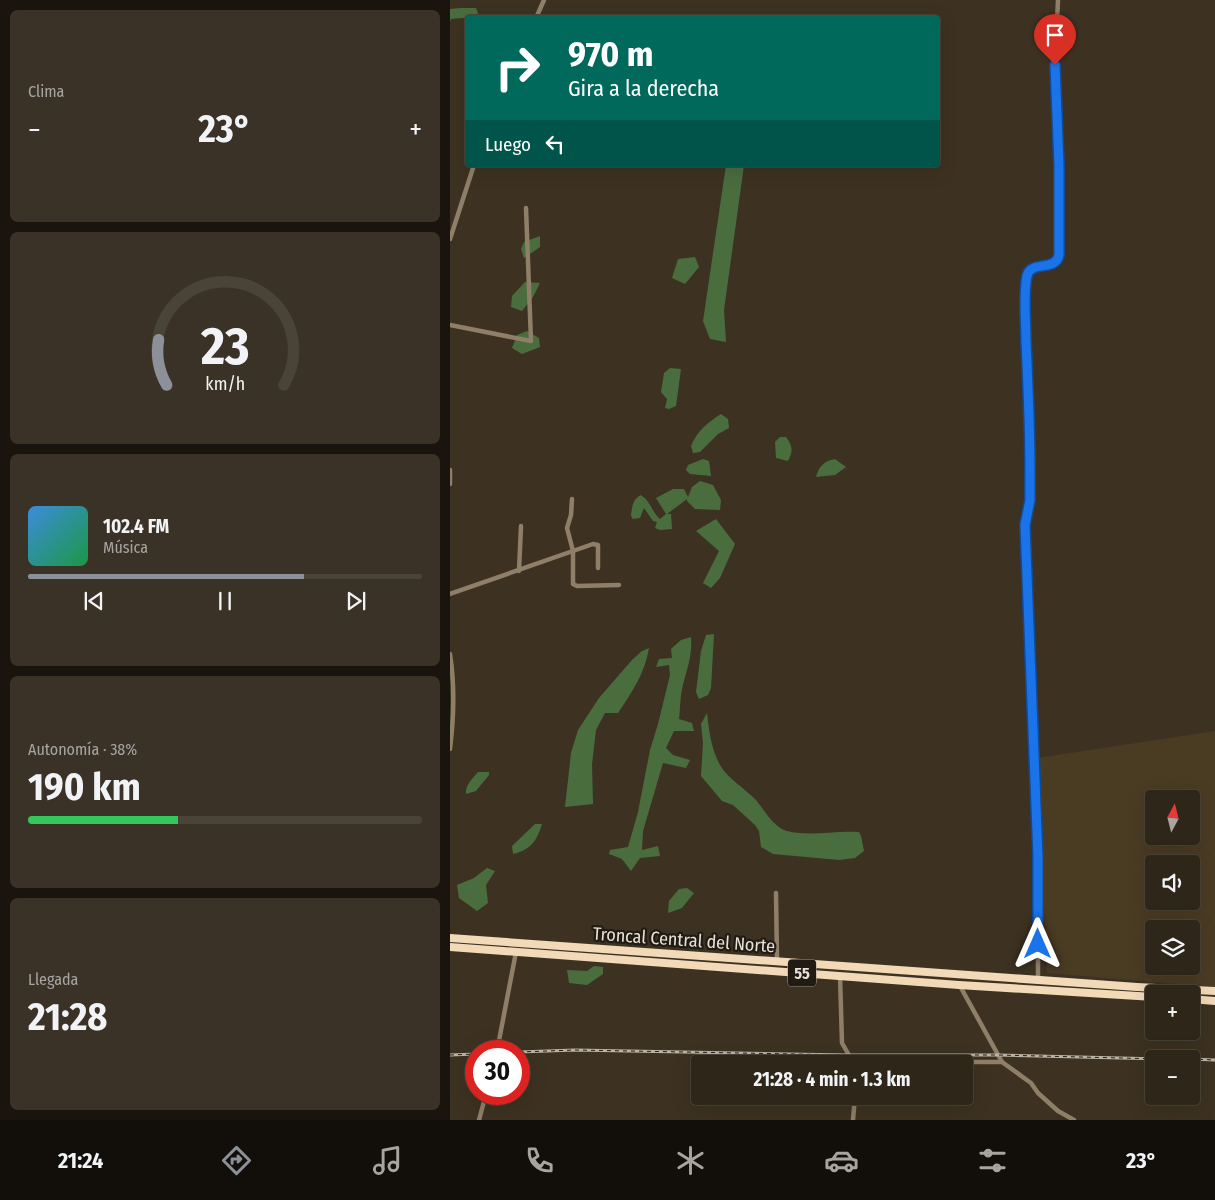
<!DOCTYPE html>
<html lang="es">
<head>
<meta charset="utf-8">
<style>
  :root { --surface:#2e2619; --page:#3a3226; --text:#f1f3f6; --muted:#a7a5a2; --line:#494338; --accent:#8c9099 }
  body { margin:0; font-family:"Fira Sans Condensed",sans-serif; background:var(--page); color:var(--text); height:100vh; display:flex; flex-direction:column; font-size:19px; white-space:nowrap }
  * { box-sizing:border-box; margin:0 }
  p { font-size:16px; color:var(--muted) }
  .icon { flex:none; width:28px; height:28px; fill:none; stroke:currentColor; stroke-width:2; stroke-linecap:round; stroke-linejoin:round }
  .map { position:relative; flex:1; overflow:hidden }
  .drawer { display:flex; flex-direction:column; gap:10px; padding:10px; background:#19150e; width:450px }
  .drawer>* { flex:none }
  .banner { position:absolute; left:15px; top:15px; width:475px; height:152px; border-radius:5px; box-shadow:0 5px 20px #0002,0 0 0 1px var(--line); background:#00695c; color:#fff; overflow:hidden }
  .needle { width:32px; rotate:7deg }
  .tools { position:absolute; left:695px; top:790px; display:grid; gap:10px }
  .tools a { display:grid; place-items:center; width:55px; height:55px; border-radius:5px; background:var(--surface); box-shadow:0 5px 20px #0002,0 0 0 1px var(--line); font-size:25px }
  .speed { position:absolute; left:15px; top:1040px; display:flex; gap:10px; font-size:25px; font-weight:700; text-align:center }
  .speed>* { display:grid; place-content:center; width:65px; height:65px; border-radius:50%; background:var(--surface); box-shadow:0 5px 20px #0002,0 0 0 1px var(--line); line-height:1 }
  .speed .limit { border:8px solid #d22; background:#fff; color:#111 }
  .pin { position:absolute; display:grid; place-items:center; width:42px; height:42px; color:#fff; margin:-51px -21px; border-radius:50% 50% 50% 0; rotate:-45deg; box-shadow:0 0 5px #0007 }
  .pin .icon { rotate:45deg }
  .me { position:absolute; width:55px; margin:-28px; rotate:0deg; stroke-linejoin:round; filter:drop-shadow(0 0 4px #0008) }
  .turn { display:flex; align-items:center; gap:18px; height:105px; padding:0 20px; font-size:22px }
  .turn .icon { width:65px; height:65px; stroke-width:2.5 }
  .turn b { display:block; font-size:35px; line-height:42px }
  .then { display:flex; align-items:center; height:48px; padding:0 20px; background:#0003; gap:10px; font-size:19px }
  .big { font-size:38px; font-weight:700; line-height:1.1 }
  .drawer .tile { flex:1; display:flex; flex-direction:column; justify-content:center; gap:8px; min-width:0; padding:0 18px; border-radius:8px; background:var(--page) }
  .drawer .dial { align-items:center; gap:0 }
  .dial svg { height:130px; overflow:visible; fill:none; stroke:var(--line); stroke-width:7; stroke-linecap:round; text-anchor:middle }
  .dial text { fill:var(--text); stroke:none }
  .song { display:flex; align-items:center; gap:15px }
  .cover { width:60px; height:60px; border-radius:8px; background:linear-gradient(135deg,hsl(210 70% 55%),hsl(140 70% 35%)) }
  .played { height:5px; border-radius:2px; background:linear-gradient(90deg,var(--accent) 70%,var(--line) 70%) }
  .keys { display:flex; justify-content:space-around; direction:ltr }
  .heat { display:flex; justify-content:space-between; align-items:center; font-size:28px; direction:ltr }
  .charge { height:8px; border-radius:4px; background:linear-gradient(90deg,#34c759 38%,var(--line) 0) }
  .trip { position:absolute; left:241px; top:1055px; width:282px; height:50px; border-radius:5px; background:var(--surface); box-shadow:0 5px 20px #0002,0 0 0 1px var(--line); font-weight:700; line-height:50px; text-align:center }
  .menu { display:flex; height:80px; justify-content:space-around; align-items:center; background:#120f0a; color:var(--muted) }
  .menu .icon { width:35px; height:35px }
  .menu .selected { color:var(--accent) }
  .menu b { font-size:22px; color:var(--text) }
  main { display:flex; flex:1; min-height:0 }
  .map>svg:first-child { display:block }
  .built { fill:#4a3b23; fill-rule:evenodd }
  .forest { fill:#4a6d3e }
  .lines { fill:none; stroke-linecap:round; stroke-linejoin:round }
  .minor { stroke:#8f7f69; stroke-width:4.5 }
  .trunk { stroke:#f2dab8; stroke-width:8 }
  .rail-casing { stroke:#bbb3a6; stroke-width:3 }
  .rail { stroke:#201b13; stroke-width:1; stroke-dasharray:4; stroke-linecap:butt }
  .route-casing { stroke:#114b97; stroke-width:12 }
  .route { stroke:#1a73e8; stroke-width:9 }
  .labels { text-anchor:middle; stroke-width:4.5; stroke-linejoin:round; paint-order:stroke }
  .shield { fill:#201b13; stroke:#aba59b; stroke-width:1 }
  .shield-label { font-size:16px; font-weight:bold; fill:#e7e0d5 }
  .street-label { font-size:18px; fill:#e7e0d5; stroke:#201b13 }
</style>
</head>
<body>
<main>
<section class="drawer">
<div class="tile"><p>Clima</p>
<div class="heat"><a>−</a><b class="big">23°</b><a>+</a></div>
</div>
<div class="tile dial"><svg viewBox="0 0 100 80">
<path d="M14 69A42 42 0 1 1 86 69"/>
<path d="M14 69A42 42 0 0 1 9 41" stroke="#8c9099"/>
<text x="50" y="56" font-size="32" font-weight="700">23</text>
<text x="50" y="72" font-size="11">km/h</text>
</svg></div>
<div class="tile">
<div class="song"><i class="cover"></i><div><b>102.4 FM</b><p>Música</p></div></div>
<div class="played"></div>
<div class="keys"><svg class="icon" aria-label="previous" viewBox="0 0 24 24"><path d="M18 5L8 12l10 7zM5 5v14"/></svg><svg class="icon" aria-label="pause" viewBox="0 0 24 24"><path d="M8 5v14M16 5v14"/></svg><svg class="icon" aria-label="next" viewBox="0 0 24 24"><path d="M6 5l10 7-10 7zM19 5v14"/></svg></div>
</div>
<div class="tile"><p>Autonomía · 38%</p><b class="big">190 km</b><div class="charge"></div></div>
<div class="tile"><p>Llegada</p><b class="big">21:28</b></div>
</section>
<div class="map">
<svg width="765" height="1120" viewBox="0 0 765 1120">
  <rect width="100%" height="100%" fill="#3d3221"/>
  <path class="built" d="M 765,731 L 765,987 L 597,973 L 587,758 ZM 704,799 L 741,799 L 741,836 L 704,836 ZM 704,864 L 741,864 L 741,901 L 704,901 ZM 704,929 L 741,929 L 741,966 L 704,966 Z"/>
  <g class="forest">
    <polygon points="11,8 26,8 28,13 26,17 1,19 0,22 0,9"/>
    <polygon points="276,165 294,165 274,310 276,342 260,339 253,321"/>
    <polygon points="90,236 90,247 74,258 71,249 74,242"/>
    <polygon points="245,257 249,267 235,284 222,278 228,259"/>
    <polygon points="75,282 90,283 83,297 72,311 61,307 62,296"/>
    <polygon points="77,331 89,338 90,347 72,354 62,348 67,335"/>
    <polygon points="220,368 231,369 226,406 219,409 215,408 217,399 211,392 214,373"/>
    <path d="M 271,414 L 278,419 L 279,428 L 268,434 L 250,452 L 243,453 L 241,446 C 247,431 257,423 271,414 Z"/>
    <path d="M 330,437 L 336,437 C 343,446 343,451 338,461 L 326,458 L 325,442 Z"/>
    <polygon points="253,459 259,461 261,476 240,474 236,470 238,465"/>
    <path d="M 385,459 L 396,467 L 385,475 L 366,477 C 369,466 374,461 385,459 Z"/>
    <path d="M 250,481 L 263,485 L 271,500 L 270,510 L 245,509 L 237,501 L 237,499 L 217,514 L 221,514 L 222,529 L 210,530 L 205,528 L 207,522 L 203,521 L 194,508 L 190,518 L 183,519 L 181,516 C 182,506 183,499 191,495 C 202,503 201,511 210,519 L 216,514 L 206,498 L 223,489 L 234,489 L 238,497 L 242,487 Z"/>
    <polygon points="266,519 285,544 270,578 261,588 253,583 269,551 246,531"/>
    <polygon points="264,634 261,688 258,695 249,699 246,692 251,651 256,635"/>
    <path d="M 241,637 C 243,659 234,675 231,695 C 230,703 230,711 229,719 L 242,723 L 244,731 L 224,731 L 216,748 L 223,755 L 240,760 L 236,768 L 213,763 L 193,831 L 192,850 L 208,846 L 210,856 L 190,858 L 181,871 L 172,859 L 159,854 L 160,850 L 178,847 L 188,812 L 200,750 L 208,724 L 220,675 L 219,665 L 206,667 L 209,659 L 222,658 L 221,649 L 231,640 Z"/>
    <path d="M 199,648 C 195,673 182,692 168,713 L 155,713 L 146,730 L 142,764 L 143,804 L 115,807 L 121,753 L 128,730 L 149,698 L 182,660 L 192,651 Z"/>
    <path d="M 257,713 C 259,731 261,748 270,765 C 277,778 294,788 305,799 C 314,809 323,827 337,831 C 361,837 385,830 409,832 L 411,836 L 414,851 L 405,858 L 389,860 L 323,854 L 311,847 L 309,831 L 305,825 L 283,805 L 272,801 L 251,776 L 253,743 L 251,724 Z"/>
    <path d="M 28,772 L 39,772 L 39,775 L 26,791 L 16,794 C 15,785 23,778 28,772 Z"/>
    <path d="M 85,824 L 92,824 C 87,841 80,850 63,854 L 62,846 Z"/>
    <polygon points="37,868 45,871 36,885 38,903 27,911 9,898 7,885 24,878"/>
    <polygon points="237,888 244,893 232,908 218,913 219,901 229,889"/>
    <polygon points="144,966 153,967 153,974 137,985 119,983 117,970 137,971"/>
  </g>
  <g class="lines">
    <g class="minor">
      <polyline points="86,18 94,0"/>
      <polyline points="0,239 24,165"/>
      <polyline points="0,325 81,341 76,208"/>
      <polyline points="0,470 0,484"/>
      <polyline points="122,499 121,515 117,528 123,551 123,584 127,586 169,585"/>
      <polyline points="69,571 71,526"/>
      <polyline points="0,594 143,544 148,545 148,568"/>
      <path d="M 0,654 C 5,686 4,717 0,749"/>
      <polyline points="326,893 327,961"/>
      <polyline points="390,976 392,1043 404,1064"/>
      <path d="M 588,979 L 588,857 L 575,525 L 580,500 L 580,473 L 576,333 L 578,273 C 586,263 606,270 609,255 L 609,165 L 605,65 L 608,0"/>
      <polyline points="510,986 552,1062 581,1083 588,1093 608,1111 624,1120"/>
      <polyline points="47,1051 66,952"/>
      <polyline points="412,1064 420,1062 552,1062"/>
      <polyline points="29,1120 36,1094"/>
      <polyline points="403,1120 405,1096"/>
    </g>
    <g class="trunk">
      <polyline points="0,938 687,987 765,991"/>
      <polyline points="0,947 509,985 704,997"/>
      <polyline points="741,999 765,1001"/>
    </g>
    <g class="rail-casing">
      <g id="rail">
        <polyline points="69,1052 125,1050 399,1055 548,1055 713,1059"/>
        <polyline points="0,1055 26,1054"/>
        <polyline points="741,1059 765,1060"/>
      </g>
    </g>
    <use href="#rail" class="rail"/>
  </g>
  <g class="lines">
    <g class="route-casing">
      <path id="route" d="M 588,944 L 588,857 L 575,525 L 580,500 L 580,473 C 580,429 578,385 576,342 C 576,322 573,295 577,276 C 580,260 606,272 609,255 L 609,165 L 605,65"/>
    </g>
    <use href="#route" class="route"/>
  </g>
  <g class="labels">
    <rect class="shield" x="338" y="959.5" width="28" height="27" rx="4"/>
    <g class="shield-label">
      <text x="352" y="979">55</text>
    </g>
    <g class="street-label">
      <text transform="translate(234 940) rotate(4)" y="6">Troncal Central del Norte</text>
    </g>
  </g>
</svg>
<div class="tools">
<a><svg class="needle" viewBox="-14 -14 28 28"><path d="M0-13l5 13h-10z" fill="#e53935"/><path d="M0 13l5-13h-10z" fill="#a7a5a2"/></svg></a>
<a><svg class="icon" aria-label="sound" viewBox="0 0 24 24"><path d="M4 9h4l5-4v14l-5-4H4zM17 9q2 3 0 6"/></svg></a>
<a><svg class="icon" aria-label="layers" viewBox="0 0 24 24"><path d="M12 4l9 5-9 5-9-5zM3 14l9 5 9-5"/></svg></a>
<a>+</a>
<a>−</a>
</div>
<div class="speed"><div class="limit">30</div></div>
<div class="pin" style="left:605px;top:65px;background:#d93025"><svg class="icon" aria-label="arrive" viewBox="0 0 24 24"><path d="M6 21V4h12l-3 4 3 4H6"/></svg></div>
<svg class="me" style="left:588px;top:944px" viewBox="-20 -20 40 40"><path d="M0-17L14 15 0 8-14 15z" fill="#1a73e8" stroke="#fff" stroke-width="4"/></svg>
<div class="trip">21:28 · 4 min · 1.3 km</div>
<div class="banner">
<div class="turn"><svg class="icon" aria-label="right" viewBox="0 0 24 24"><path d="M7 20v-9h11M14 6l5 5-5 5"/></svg><div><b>970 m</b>Gira a la derecha</div></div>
<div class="then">Luego<svg class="icon" aria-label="left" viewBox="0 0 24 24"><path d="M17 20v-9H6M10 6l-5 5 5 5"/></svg></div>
</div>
</div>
</main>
<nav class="menu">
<b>21:24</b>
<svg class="icon selected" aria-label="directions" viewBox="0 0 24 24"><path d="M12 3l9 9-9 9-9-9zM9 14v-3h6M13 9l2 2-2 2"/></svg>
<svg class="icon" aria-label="music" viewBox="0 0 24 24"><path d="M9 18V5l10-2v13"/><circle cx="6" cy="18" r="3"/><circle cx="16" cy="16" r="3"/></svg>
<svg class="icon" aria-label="phone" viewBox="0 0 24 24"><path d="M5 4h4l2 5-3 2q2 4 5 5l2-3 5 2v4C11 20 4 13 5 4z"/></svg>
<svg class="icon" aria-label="climate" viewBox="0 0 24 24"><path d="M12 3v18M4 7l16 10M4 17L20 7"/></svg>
<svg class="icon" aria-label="car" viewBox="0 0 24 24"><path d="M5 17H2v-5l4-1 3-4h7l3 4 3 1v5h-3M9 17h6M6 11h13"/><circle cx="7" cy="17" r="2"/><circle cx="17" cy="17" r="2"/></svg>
<svg class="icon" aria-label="filters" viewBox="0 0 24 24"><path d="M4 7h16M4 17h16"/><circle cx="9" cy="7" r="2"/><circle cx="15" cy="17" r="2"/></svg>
<b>23°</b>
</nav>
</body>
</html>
